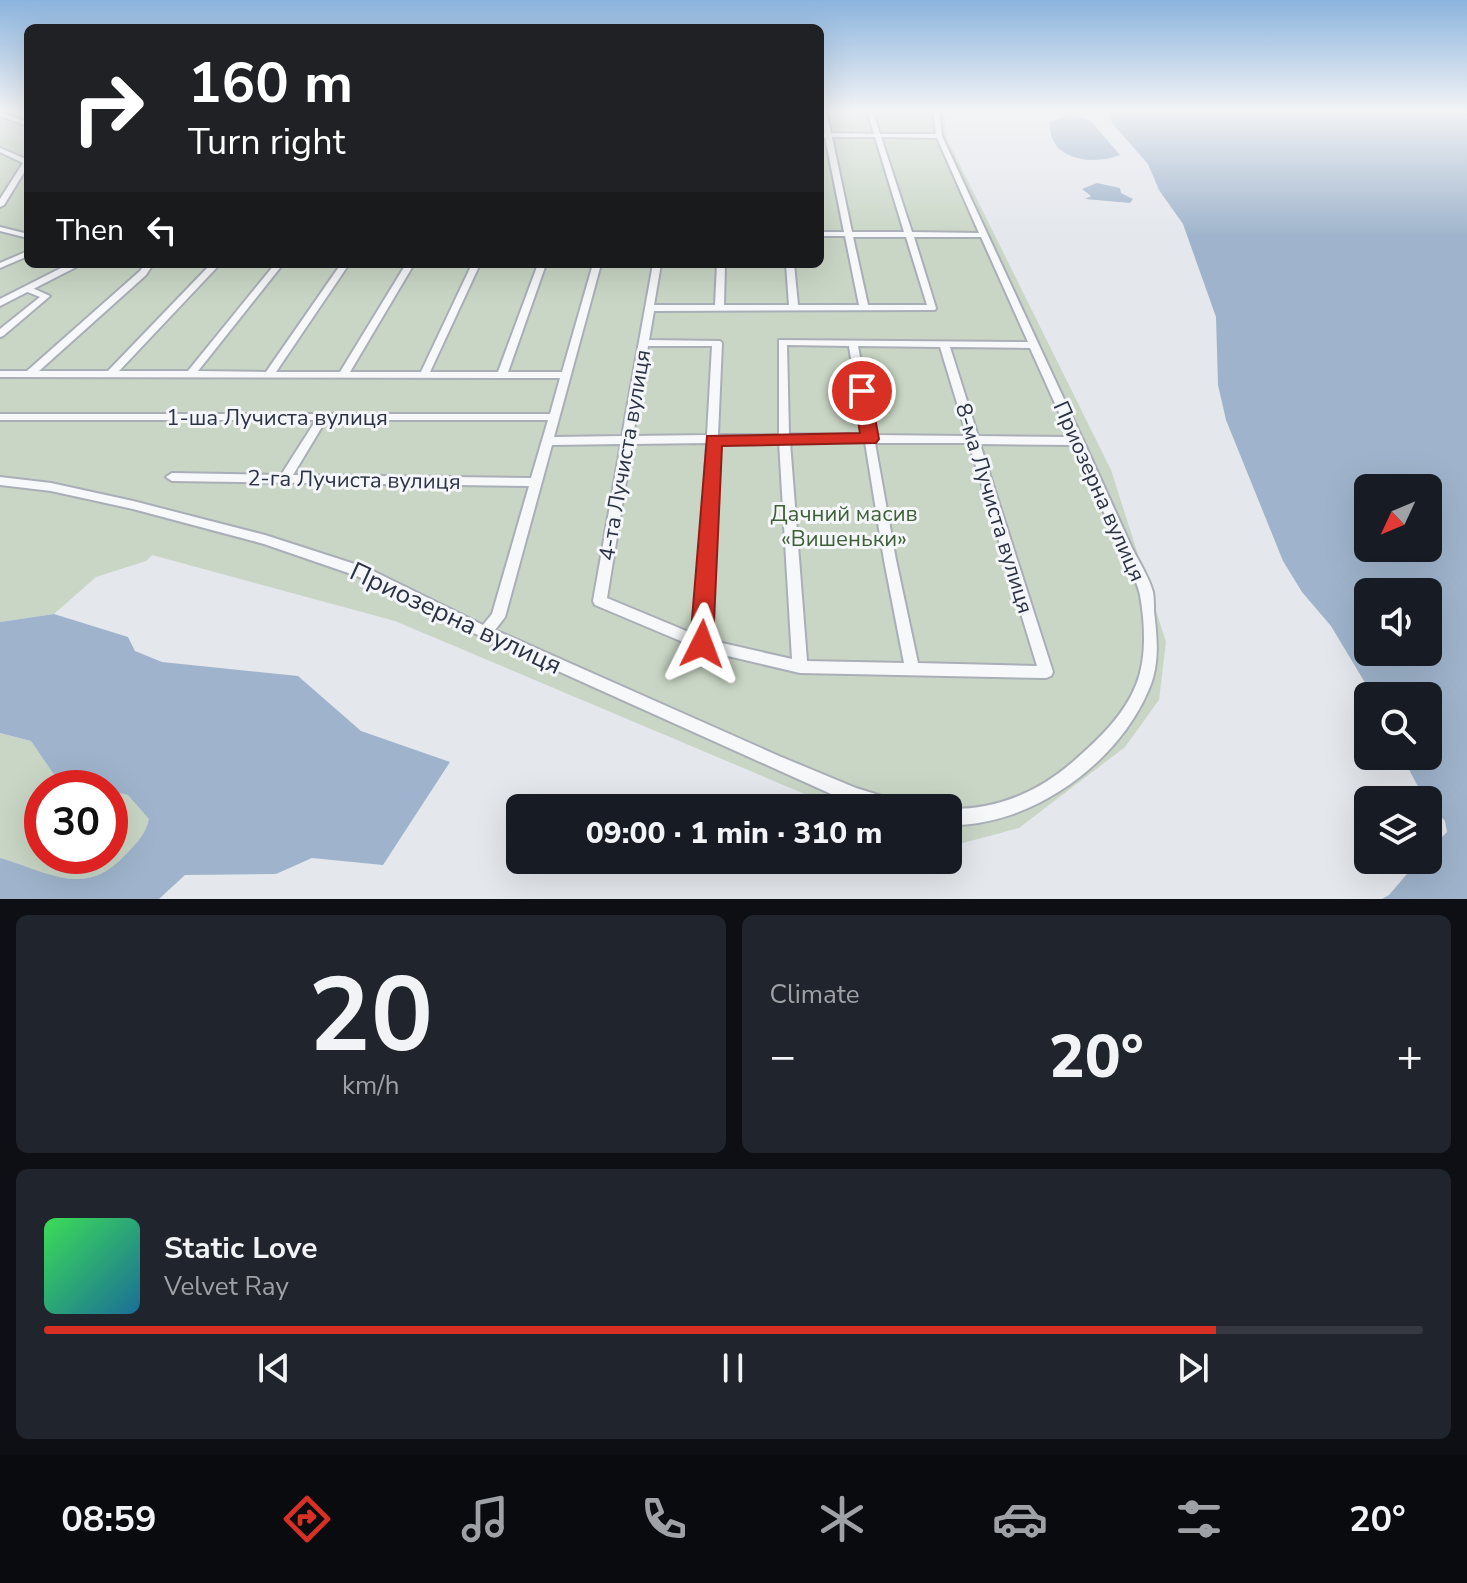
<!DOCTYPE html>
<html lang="en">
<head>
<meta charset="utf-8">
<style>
  :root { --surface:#171b24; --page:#20242c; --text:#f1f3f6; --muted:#9ea1a6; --line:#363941; --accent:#d93025 }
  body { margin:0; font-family:"Nunito Sans",sans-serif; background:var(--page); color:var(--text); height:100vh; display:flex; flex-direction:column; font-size:30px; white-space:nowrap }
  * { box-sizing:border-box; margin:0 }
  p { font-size:26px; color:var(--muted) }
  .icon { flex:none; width:44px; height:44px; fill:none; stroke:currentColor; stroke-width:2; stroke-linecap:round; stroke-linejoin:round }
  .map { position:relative; height:899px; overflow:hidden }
  .details { display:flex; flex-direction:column; gap:16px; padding:16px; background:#0d0f14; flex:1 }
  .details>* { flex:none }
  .banner { position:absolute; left:24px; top:24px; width:800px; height:244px; border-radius:12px; box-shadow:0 8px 32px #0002; background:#202124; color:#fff; overflow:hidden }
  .needle { width:52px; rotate:226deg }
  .controls { position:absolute; left:1354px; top:474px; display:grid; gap:16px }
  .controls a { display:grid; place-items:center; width:88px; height:88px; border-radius:12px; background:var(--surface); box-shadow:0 8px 32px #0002; font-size:40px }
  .speed { position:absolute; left:24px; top:770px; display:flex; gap:16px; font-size:40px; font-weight:700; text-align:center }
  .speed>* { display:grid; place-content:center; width:104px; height:104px; border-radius:50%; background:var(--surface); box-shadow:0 8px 32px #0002; line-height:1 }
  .speed .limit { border:12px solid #d22; background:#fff; color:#111 }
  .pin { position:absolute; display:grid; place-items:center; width:68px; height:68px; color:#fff; margin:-34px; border:4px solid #fff; border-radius:50%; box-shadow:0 2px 8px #0007 }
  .me { position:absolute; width:88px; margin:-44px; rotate:3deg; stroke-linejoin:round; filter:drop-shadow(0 0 6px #0008) }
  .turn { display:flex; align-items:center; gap:28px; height:168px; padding:0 32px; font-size:36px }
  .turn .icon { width:104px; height:104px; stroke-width:2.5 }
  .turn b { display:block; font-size:56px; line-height:68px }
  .then { display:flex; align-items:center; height:76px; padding:0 32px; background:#0003; gap:16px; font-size:30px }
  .big { font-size:60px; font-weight:800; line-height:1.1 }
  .details .tile { flex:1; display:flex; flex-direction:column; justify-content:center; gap:12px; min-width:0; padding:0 28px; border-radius:12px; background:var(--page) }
  .details .dial { align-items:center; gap:0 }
  .dial b { font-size:104px; line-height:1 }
  .song { display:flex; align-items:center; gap:24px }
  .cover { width:96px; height:96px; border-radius:12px; background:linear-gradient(135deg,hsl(130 70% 55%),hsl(200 70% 35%)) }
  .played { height:8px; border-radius:4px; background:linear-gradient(90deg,var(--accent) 85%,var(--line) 85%) }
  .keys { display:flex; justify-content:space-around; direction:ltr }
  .heat { display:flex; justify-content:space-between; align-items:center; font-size:44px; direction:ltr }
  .details .tiles { flex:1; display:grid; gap:16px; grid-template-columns:1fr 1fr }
  .tile:last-child { grid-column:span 2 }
  .trip { position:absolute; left:506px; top:794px; width:456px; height:80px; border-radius:12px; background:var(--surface); box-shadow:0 8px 32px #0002; font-weight:800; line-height:80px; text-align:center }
  .tabs { display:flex; height:128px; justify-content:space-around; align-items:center; background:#090b0e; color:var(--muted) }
  .tabs .icon { width:56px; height:56px }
  .tabs .current { color:var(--accent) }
  .tabs b { font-size:36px; color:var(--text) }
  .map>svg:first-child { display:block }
  .green { fill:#c9d6c5 }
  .water { fill:#9fb4cc; fill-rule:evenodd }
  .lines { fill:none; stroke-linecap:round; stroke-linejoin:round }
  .minor-casing { stroke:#a9aeb7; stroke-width:4 }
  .tertiary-casing { stroke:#a9aeb7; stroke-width:4 }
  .minor { fill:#f7f8fa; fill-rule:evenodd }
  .tertiary { fill:#f7f8fa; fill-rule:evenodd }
  .route { fill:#d93025; stroke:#8d1f18; stroke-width:2 }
  .labels { text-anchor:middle; stroke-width:6; stroke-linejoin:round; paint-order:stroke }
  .street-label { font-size:22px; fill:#2b3445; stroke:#f4f6f9 }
  .park-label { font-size:22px; fill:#3f6138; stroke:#f4f6f9 }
  .near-street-label { font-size:26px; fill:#2b3445; stroke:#f4f6f9 }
</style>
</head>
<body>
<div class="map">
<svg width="1467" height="899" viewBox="0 0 1467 899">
  <rect width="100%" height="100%" fill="#e4e7ec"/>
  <g class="green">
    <polygon points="0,111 28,111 28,264 820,264 820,111 944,111 947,139 1111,470 1166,642 1159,700 1125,747 1019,828 948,847 948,808 838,808 395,621 152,555 146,561 96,577 54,614 0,622"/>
    <path d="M 0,733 L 31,741 L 57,779 L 98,788 L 42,788 L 42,856 L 110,856 L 110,791 L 130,795 L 150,819 C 146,834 136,844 125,855 C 85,899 49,872 0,858 Z"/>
  </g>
  <g class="water">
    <path d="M 1110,111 L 1467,111 L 1467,899 L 1382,899 L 1389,895 L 1419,860 L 1428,860 L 1428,851 L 1447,832 L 1445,821 L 1424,798 L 1402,756 L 1428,756 L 1428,696 L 1373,696 L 1331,626 L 1302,592 L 1283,561 L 1226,420 L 1218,385 L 1216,317 L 1183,224 L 1159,190 L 1148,164 L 1112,123 ZM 1428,488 L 1428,548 L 1368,548 L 1368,488 ZM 1428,592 L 1428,652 L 1368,652 L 1368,592 Z"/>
    <path d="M 1069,114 L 1090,120 L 1120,155 C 1092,166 1047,160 1050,122 Z"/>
    <polygon points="1097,183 1120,188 1121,193 1133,199 1130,203 1085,199 1091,196 1082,189"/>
    <path d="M 54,614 L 128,637 L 135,651 L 162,662 L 298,676 L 361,731 L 450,762 L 383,865 L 312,858 L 276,874 L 185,875 L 159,899 L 0,899 L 0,858 C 49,872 85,899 125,855 C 136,844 146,834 149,819 L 128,795 L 110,791 L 110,788 L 57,779 L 31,741 L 0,733 L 0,622 Z"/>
  </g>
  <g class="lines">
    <g class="minor-casing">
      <g id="minor">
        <path d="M 820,111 L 826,111 L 831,133 L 874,134 L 867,111 L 873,111 L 880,134 L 936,134 L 933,111 L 939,111 L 942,136 L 1082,438 L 1084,441 L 1084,442 C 1100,478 1116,513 1132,548 C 1139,562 1149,577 1153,592 C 1154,598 1154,605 1154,611 C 1157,637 1160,664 1149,689 C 1118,764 1030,827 948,825 L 948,809 C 997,810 1039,792 1075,760 C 1099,739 1124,715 1136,685 C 1147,658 1145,623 1140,595 C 1137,580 1127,564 1121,550 C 1105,515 1089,480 1074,445 L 980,444 L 1053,672 L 1051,676 L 1046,678 L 800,673 L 702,650 L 595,605 L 593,601 L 621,444 L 552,445 L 505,617 L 495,630 L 779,756 L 856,788 L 901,802 L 903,808 L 868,808 L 849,802 L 480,636 L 357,576 L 264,544 L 133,509 L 51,491 L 0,485 L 0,477 L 51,483 L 133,501 L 265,535 L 367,568 L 483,625 L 492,614 L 529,486 L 172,481 L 166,477 L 172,473 L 281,475 L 316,420 L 0,420 L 0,414 L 550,414 L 560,378 L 0,377 L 0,371 L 27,371 L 140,271 L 145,264 L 153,264 L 146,275 L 39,371 L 108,371 L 211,264 L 220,264 L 119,371 L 188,371 L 275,264 L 283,264 L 198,371 L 266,372 L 341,264 L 349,264 L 276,372 L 340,372 L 406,264 L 414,264 L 350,372 L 421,372 L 472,264 L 480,264 L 430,372 L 498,372 L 538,264 L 546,264 L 508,372 L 562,372 L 593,264 L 601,264 L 554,437 L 622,436 L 653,264 L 661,264 L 654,305 L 715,305 L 717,264 L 725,264 L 724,305 L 789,305 L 786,264 L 794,264 L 798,305 L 859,305 L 845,236 L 820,236 L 820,232 L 844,232 L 825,137 L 820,137 L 820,133 L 825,133 ZM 832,137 L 875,137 L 904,232 L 852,232 ZM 881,137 L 937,138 L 979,233 L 912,232 ZM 853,237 L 906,237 L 927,305 L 868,305 ZM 914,237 L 981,237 L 1028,342 L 779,340 L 779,435 L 718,435 L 722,343 L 720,341 L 649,340 L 654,311 L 935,310 L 936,308 ZM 787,345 L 849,346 L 863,435 L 789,434 ZM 648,346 L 712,346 L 707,435 L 633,436 ZM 858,346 L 940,347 L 967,436 L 874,435 ZM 950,347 L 1030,348 L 1070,437 L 978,436 ZM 326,420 L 548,420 L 531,478 L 293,475 ZM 717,442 L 779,442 L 792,659 L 709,640 ZM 790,442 L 865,442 L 884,560 L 904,663 L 807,661 ZM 707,443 L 696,635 L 607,598 L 632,444 ZM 875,443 L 969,443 L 1037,666 L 918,663 L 896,560 Z"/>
        <polygon points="0,112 28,122 28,126 0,116"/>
        <polygon points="0,148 28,160 28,166 4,205 0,207 0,199 23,163 0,152"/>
        <polygon points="0,227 28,234 28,238 0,231"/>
        <polygon points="28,251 28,256 0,268 0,263"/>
        <polygon points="28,286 50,296 3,336 0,337 0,329 40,297 25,291 25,287"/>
      </g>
    </g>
    <g class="tertiary-casing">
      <polygon id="tertiary" points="69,264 82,264 0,306 0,299"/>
    </g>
    <use href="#minor" class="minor"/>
    <use href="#tertiary" class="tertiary"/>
  </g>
  <linearGradient id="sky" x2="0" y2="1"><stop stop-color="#8bb4dd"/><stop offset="0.47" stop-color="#f3f4f6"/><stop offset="1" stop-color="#f3f4f6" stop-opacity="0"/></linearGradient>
  <rect width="1467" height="236" fill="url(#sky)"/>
  <polygon class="route" points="862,386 870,391 879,439 876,443 722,446 713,644 710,651 702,654 693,651 690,644 707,436 860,433 853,391"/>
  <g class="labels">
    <g class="street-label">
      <text x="277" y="425">1-ша Лучиста вулиця</text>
      <text transform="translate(624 455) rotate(-80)" y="8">4-та Лучиста вулиця</text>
      <text transform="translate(354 479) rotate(1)" y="8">2-га Лучиста вулиця</text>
      <text transform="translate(1100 491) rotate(66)" y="8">Приозерна вулиця</text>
      <text transform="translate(995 508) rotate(73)" y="8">8-ма Лучиста вулиця</text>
    </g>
    <g class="park-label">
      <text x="844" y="521">Дачний масив<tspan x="844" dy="25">«Вишеньки»</tspan></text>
    </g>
    <g class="near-street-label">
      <text transform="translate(456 618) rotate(25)" y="9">Приозерна вулиця</text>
    </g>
  </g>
</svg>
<div class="controls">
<a><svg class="needle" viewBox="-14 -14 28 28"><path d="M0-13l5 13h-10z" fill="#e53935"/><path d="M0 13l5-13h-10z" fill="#9ea1a6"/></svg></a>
<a><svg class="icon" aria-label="sound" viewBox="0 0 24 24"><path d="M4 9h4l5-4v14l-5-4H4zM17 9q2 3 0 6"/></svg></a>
<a><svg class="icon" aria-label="search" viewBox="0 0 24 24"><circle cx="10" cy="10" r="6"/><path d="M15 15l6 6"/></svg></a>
<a><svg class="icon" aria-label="layers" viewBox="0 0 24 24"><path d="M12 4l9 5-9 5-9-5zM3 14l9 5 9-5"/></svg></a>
</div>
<div class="speed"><div class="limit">30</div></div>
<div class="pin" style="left:862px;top:391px;background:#d93025"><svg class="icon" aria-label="arrive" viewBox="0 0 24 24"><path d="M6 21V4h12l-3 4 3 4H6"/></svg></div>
<svg class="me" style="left:702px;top:644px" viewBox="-20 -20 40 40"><path d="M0-17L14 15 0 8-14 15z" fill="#d93025" stroke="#fff" stroke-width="4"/></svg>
<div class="trip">09:00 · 1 min · 310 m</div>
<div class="banner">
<div class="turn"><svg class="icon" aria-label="right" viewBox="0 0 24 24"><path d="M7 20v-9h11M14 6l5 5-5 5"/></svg><div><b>160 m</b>Turn right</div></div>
<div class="then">Then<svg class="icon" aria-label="left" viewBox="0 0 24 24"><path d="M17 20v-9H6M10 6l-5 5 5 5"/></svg></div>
</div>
</div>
<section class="details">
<div class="tiles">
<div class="tile dial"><b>20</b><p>km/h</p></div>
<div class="tile"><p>Climate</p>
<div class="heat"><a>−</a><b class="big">20°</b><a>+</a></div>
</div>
<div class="tile">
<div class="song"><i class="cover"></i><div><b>Static Love</b><p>Velvet Ray</p></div></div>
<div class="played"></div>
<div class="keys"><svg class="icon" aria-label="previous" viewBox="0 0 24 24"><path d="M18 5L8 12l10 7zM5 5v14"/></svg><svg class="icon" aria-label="pause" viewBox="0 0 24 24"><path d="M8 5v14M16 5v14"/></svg><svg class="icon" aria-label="next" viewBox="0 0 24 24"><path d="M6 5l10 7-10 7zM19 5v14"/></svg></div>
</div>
</div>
</section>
<nav class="tabs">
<b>08:59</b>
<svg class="icon current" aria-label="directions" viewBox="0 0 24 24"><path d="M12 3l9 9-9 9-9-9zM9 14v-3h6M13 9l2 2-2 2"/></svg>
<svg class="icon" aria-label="music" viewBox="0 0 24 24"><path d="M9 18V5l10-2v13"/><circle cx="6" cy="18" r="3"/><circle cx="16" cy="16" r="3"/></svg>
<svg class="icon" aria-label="phone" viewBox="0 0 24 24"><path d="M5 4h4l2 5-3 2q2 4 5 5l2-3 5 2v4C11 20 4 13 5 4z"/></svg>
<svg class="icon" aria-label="climate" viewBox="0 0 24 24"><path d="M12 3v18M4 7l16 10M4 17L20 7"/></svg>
<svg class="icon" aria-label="car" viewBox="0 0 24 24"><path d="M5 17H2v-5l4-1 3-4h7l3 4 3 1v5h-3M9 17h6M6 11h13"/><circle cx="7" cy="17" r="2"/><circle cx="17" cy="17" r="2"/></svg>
<svg class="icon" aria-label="filters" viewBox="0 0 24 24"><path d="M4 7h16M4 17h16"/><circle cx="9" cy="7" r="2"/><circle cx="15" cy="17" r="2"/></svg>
<b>20°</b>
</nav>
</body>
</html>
